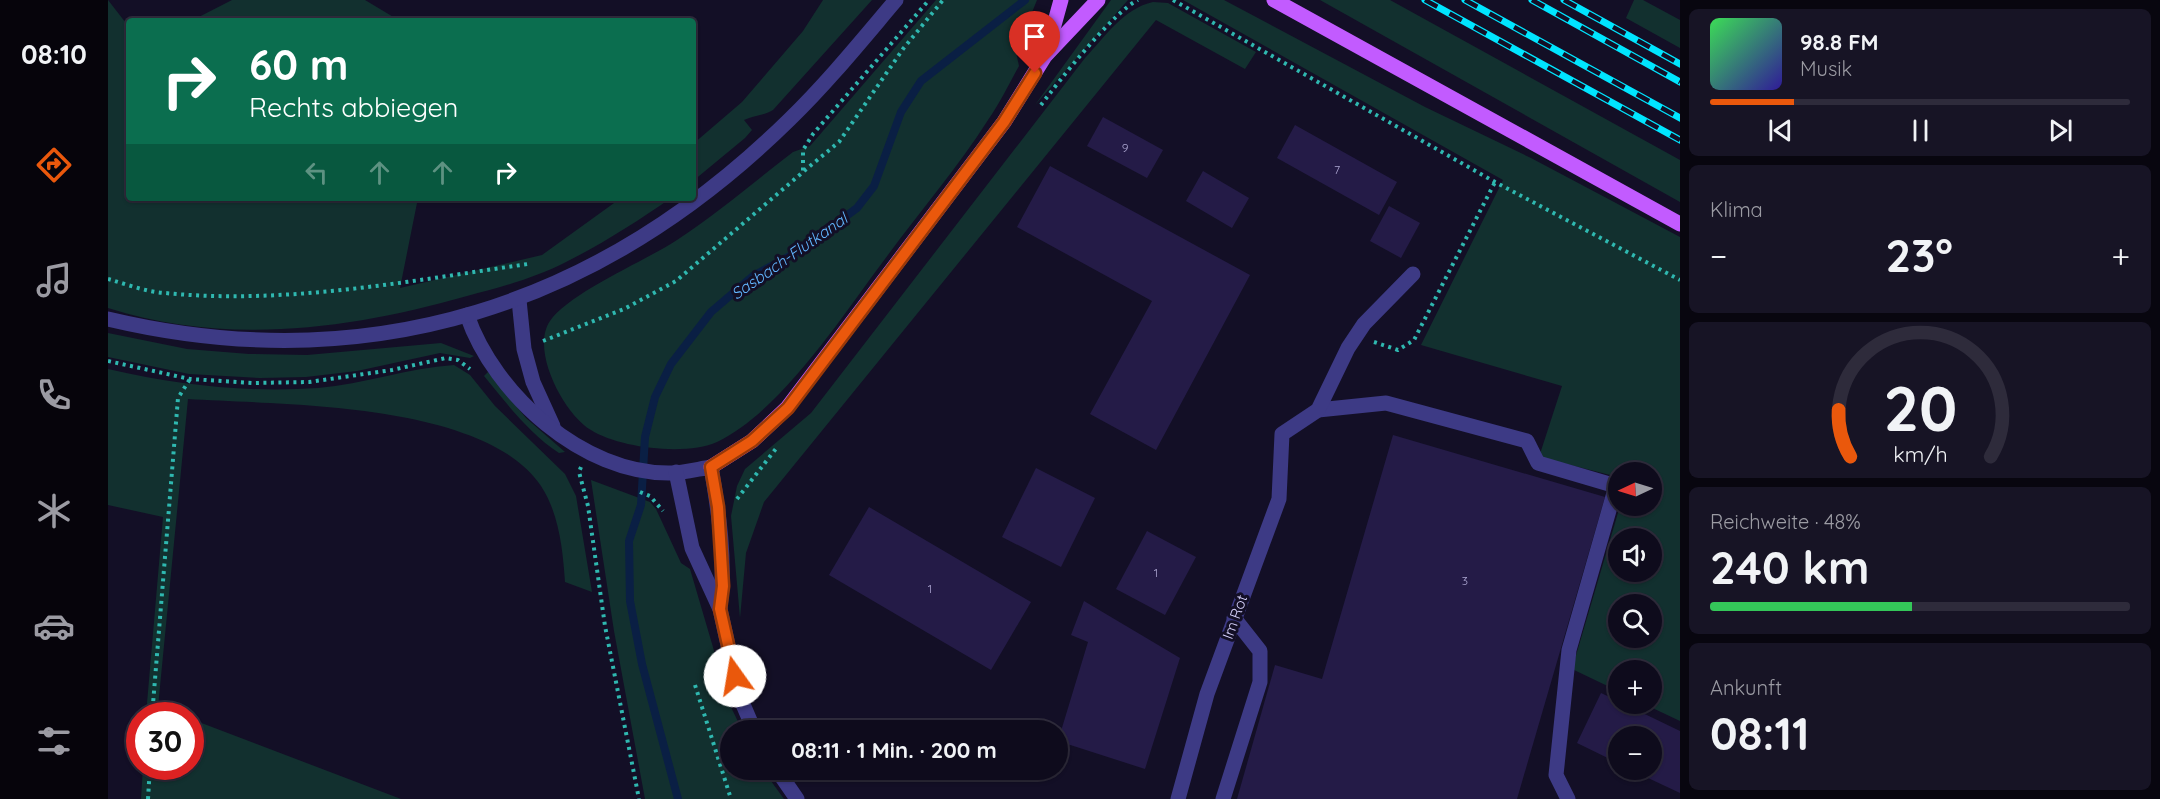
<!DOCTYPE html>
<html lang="de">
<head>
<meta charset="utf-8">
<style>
  :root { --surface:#0e0b1c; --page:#171425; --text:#f1f3f6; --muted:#9b9ba3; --line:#2e2b3b; --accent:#ea580c }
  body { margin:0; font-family:Quicksand,sans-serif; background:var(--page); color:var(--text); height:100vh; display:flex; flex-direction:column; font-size:22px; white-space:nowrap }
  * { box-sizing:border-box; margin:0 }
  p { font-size:20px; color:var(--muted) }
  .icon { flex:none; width:33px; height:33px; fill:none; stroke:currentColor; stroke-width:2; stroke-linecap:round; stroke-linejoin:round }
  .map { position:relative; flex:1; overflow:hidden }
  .sheet { display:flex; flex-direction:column; gap:9px; padding:9px; background:#08060f; width:480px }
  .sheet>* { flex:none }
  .hud { position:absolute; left:18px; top:18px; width:570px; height:183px; border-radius:6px; box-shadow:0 2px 4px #0004,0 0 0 2px var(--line); background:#0b6e4f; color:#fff; overflow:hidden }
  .needle { width:39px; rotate:266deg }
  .tools { position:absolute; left:1500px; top:462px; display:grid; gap:12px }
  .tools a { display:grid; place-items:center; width:54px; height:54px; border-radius:50%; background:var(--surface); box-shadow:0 2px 4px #0004,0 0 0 2px var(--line); font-size:30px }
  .speed { position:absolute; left:18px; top:702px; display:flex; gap:12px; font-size:30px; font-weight:700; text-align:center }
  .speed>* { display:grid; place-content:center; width:78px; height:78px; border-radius:50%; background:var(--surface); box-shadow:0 2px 4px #0004,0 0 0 2px var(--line); line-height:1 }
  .speed .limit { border:9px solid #d22; background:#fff; color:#111 }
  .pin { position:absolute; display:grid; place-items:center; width:51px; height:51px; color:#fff; margin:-62px -26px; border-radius:50% 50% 50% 0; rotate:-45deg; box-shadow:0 0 6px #0007 }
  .pin .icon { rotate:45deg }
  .me { position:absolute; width:66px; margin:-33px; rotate:347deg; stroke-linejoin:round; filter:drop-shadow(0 0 4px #0008) }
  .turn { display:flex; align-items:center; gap:21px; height:126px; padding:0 24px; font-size:27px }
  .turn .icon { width:78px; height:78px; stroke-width:2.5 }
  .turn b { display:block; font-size:42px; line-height:51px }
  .lanes { display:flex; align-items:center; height:57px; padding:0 24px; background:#0003; justify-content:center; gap:30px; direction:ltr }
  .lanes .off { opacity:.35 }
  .big { font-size:45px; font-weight:800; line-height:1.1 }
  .sheet .widget { flex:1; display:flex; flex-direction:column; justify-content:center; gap:9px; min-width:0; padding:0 21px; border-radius:9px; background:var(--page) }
  .sheet .dial { align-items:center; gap:0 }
  .dial svg { height:156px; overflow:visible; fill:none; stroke:var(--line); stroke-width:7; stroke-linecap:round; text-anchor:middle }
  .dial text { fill:var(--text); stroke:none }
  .song { display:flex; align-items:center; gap:18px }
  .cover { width:72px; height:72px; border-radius:9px; background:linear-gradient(135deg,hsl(130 70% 55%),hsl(250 70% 35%)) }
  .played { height:6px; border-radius:3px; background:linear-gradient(90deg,var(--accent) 20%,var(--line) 20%) }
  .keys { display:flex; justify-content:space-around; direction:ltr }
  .heat { display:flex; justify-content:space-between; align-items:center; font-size:33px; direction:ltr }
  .charge { height:9px; border-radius:4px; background:linear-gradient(90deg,#34c759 48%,var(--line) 0) }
  .trip { position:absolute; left:612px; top:720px; width:348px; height:60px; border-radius:30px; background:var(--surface); box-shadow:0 2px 4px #0004,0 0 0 2px var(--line); font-weight:800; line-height:60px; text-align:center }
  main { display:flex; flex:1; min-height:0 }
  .menu { display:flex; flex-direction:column; width:108px; justify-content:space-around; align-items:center; background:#06040b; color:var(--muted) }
  .menu .icon { width:42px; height:42px }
  .menu .active { color:var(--accent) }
  .menu b { font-size:27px; color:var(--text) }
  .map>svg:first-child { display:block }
  .green { fill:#12302f; fill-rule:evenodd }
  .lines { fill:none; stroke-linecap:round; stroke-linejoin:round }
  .stream { stroke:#0a1f44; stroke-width:8 }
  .building { fill:#241b47 }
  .path { stroke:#2fb8b0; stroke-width:4; stroke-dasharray:3 4.5; stroke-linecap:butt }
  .minor { stroke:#3d3a85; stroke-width:15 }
  .major { stroke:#c25bff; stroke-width:15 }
  .rail-casing { stroke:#00e5ff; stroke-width:7 }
  .rail { stroke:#130f26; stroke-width:4.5; stroke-dasharray:14; stroke-linecap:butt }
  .route-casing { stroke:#983908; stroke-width:15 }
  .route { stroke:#ea580c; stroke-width:10 }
  .labels { text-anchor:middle; stroke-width:6; stroke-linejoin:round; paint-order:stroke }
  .number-label { font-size:12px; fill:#aca6d1 }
  .street-label { font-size:15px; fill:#d9d4ff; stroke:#130f26 }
  .water-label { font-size:16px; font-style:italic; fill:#62b6ff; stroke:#130f26 }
</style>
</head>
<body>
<main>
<nav class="menu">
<b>08:10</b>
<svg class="icon active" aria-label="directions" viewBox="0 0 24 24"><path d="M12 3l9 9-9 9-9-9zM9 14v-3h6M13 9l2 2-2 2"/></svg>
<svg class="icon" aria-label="music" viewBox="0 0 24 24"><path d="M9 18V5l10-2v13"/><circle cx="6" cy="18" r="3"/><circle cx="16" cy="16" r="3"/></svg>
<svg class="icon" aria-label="phone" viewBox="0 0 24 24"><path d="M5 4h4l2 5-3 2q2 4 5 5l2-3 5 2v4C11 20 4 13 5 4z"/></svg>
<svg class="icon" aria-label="climate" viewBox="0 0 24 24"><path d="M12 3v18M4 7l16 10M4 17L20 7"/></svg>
<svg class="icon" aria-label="car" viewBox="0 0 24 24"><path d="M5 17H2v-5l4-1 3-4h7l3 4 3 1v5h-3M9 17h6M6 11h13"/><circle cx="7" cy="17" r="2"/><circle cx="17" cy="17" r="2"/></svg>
<svg class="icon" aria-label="filters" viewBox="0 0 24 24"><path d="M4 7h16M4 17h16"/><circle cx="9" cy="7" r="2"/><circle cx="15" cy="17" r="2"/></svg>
</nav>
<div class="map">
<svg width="1572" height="799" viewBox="0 0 1572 799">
  <rect width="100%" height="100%" fill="#130f26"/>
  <g class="green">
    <path d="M 0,0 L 21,27 L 21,198 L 310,198 L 292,288 L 434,255 L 513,198 L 563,198 C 530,221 494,244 458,262 C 427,278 393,287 359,296 C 244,329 117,346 0,308 Z"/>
    <polygon points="124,0 257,0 292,21 83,21"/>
    <path d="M 715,0 L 764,0 L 665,110 C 655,116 646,115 636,120 L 644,130 L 637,138 L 585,181 L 585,144 L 634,102 L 695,31 Z"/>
    <path d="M 828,0 L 929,0 L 908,52 L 911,66 C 901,84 892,103 880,120 C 848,170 809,215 774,263 C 733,318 672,412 609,442 C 578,456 511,448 483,430 C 456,414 422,350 442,321 C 461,293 537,261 569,240 C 609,214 647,181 685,152 L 702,146 Z"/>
    <polygon points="1003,0 1020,0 927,105"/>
    <path d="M 1075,0 L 1116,0 L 1317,107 L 1423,158 L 1572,237 L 1572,721 L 1536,704 L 1544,704 L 1544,670 L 1510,670 L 1510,691 L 1464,669 L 1512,506 L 1544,506 L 1544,472 L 1510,472 L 1510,477 L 1431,457 L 1454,386 L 1313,345 L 1395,180 ZM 1510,538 L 1544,538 L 1544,572 L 1510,572 ZM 1510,604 L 1544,604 L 1544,638 L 1510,638 Z"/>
    <polygon points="1212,0 1282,0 1572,160 1572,202"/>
    <polygon points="1526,0 1535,0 1572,20 1572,48 1518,18"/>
    <path d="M 1045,2 L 1060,3 L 1148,52 L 1137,69 L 1048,20 L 656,502 L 638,553 L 632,618 L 623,516 L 629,486 L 637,469 L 703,413 L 977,58 C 996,38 1016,8 1045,2 Z"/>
    <polygon points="0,333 79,349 141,354 199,355 333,343 366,356 362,358 332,353 249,371 198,377 152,378 81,374 0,357"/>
    <path d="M 346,365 L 362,375 L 387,406 L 457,474 L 468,496 L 484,592 L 457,582 C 455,551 451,513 433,486 C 376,401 173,405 80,399 L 50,707 L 72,715 L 38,715 L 55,517 L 0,505 L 0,369 C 69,385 139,393 210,388 C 256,384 300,368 346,365 Z"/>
    <path d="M 380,372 L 418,418 L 457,452 L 451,453 C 421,433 399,404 376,376 Z"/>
    <polygon points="483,480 542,502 548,509 573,563 582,569 622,705 634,730 622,730 622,770 655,770 676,799 537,799 506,631"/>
    <polygon points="83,719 293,799 33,799 35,767 82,766"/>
  </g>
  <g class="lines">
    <polyline class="stream" points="570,799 534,664 522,601 521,541 533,505 537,437 547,397 563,364 603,312 645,276 691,251 749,208 766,186 793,112 813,81 917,0"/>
  </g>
  <g class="building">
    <polygon points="995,117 1055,150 1039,178 979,146"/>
    <polygon points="1187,125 1289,182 1271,215 1169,158"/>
    <polygon points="942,166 1142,275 1048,450 982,414 1044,301 909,227"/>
    <polygon points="1095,171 1141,198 1124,228 1078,201"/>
    <polygon points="1281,206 1312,223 1293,258 1262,241"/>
    <polygon points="1285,435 1497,497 1409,799 1129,799 1167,665 1214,679"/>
    <polygon points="928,468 987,498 953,567 894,537"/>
    <polygon points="761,507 923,602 883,670 721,575"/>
    <polygon points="1039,531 1088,557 1057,615 1008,589"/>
    <polygon points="976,601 1072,658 1037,769 950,741 980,642 963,635"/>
    <polygon points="1493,693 1510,701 1510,704 1516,704 1572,731 1572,793 1523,770 1544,770 1544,736 1510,736 1510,763 1469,743"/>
  </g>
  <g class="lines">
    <g class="path">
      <polyline points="1065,0 1387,182 1572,280"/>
      <path d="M 933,105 C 951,81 1005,12 1030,0"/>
      <polyline points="696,171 731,142 795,49 835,0"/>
      <path d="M 0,279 C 18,284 38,292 57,293 C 178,305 301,281 420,264"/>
      <polyline points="435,341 516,309 568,281 695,172 695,150 705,134 821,0"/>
      <polyline points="1266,342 1290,350 1306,340 1387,182"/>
      <polyline points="0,361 82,379 144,383 201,382 284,370 338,358 350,360 362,369"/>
      <polyline points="473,467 471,472 480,506 497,626 531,799"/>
      <polyline points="532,492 542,496 555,511"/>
      <polyline points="629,499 670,446"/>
      <polyline points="587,685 623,799"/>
      <polyline points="44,716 70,398 82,379"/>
      <polyline points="40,799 42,766"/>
    </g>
    <g class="minor">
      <polyline points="411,300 416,349 425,382 445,426"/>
      <path d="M 359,315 C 386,394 475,474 562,473 C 575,473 590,469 603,467 C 611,513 618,562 612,609"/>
      <path d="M 0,319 C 262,381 492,306 682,119 C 720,82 754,40 788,0"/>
      <polyline points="1210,410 1278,403 1419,441 1430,463 1508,486 1461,650 1448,775 1460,799"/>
      <polyline points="568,472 584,548 612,609 631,695 646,730"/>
      <polyline points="669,770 689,799"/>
      <polyline points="1070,799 1099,694 1171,499 1174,434 1210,410 1240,348 1256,324 1305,274"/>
      <polyline points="1115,799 1152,682 1152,651 1126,618"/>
    </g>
    <g class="major">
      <polyline points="1166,0 1572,224"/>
      <polyline points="938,54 953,0"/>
      <polyline points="603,467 644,441 679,408 896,122 937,56 990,0"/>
    </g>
    <g class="rail-casing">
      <g id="rail">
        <polyline points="1317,0 1572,140"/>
        <polyline points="1357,0 1572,118"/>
        <polyline points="1424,0 1572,82"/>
        <polyline points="1456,0 1572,64"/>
      </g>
    </g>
    <use href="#rail" class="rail"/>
  </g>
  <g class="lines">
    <g class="route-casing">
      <polyline id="route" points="627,676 612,609 615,586 610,507 603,467 644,441 680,408 896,122 927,73"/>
    </g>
    <use href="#route" class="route"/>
  </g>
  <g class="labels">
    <g class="number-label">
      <text x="1017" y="152">9</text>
      <text x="1229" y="174">7</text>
      <text x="1048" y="577">1</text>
      <text x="1357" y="585">3</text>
      <text x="822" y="593">1</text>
    </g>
    <g class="street-label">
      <text transform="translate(1127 617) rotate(-70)" y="5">Im Rot</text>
    </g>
    <g class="water-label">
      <text transform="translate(681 256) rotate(-35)" y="6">Sasbach-Flutkanal</text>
    </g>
  </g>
</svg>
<div class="tools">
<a><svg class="needle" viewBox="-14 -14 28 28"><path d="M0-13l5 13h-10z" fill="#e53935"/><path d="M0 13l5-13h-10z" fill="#9b9ba3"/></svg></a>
<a><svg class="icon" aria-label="sound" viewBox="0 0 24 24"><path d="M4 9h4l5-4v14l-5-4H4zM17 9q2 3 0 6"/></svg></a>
<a><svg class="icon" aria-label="search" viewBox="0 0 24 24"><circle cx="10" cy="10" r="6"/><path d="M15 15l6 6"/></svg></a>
<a>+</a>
<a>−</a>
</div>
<div class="speed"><div class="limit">30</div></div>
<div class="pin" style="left:927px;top:73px;background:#d93025"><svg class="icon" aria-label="arrive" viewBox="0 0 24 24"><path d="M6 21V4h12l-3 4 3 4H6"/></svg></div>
<svg class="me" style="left:627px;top:676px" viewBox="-20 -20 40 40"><circle r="19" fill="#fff"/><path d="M0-13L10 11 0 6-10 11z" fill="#ea580c"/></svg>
<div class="trip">08:11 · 1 Min. · 200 m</div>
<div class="hud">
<div class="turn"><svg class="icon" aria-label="right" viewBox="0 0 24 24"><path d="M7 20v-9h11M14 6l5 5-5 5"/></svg><div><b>60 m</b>Rechts abbiegen</div></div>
<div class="lanes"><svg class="icon off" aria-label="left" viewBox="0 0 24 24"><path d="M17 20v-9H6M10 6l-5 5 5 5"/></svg><svg class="icon off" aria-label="ahead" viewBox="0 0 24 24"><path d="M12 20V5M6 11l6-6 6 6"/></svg><svg class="icon off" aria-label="ahead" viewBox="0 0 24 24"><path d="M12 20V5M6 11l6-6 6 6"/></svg><svg class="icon" aria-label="right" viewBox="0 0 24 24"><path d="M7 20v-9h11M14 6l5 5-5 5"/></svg></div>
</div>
</div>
<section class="sheet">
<div class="widget">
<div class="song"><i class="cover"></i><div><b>98.8 FM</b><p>Musik</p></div></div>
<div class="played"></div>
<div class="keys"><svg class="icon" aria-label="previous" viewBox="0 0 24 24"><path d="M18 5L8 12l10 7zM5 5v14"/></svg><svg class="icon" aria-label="pause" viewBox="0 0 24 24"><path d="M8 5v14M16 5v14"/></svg><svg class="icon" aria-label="next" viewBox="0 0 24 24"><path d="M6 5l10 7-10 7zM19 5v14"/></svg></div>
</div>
<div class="widget"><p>Klima</p>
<div class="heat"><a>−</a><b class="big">23°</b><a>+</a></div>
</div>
<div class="widget dial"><svg viewBox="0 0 100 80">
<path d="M14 69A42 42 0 1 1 86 69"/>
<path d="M14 69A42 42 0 0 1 8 45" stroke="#ea580c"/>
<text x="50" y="56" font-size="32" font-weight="700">20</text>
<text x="50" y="72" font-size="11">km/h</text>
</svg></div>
<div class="widget"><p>Reichweite · 48%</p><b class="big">240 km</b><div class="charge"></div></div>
<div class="widget"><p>Ankunft</p><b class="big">08:11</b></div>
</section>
</main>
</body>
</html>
